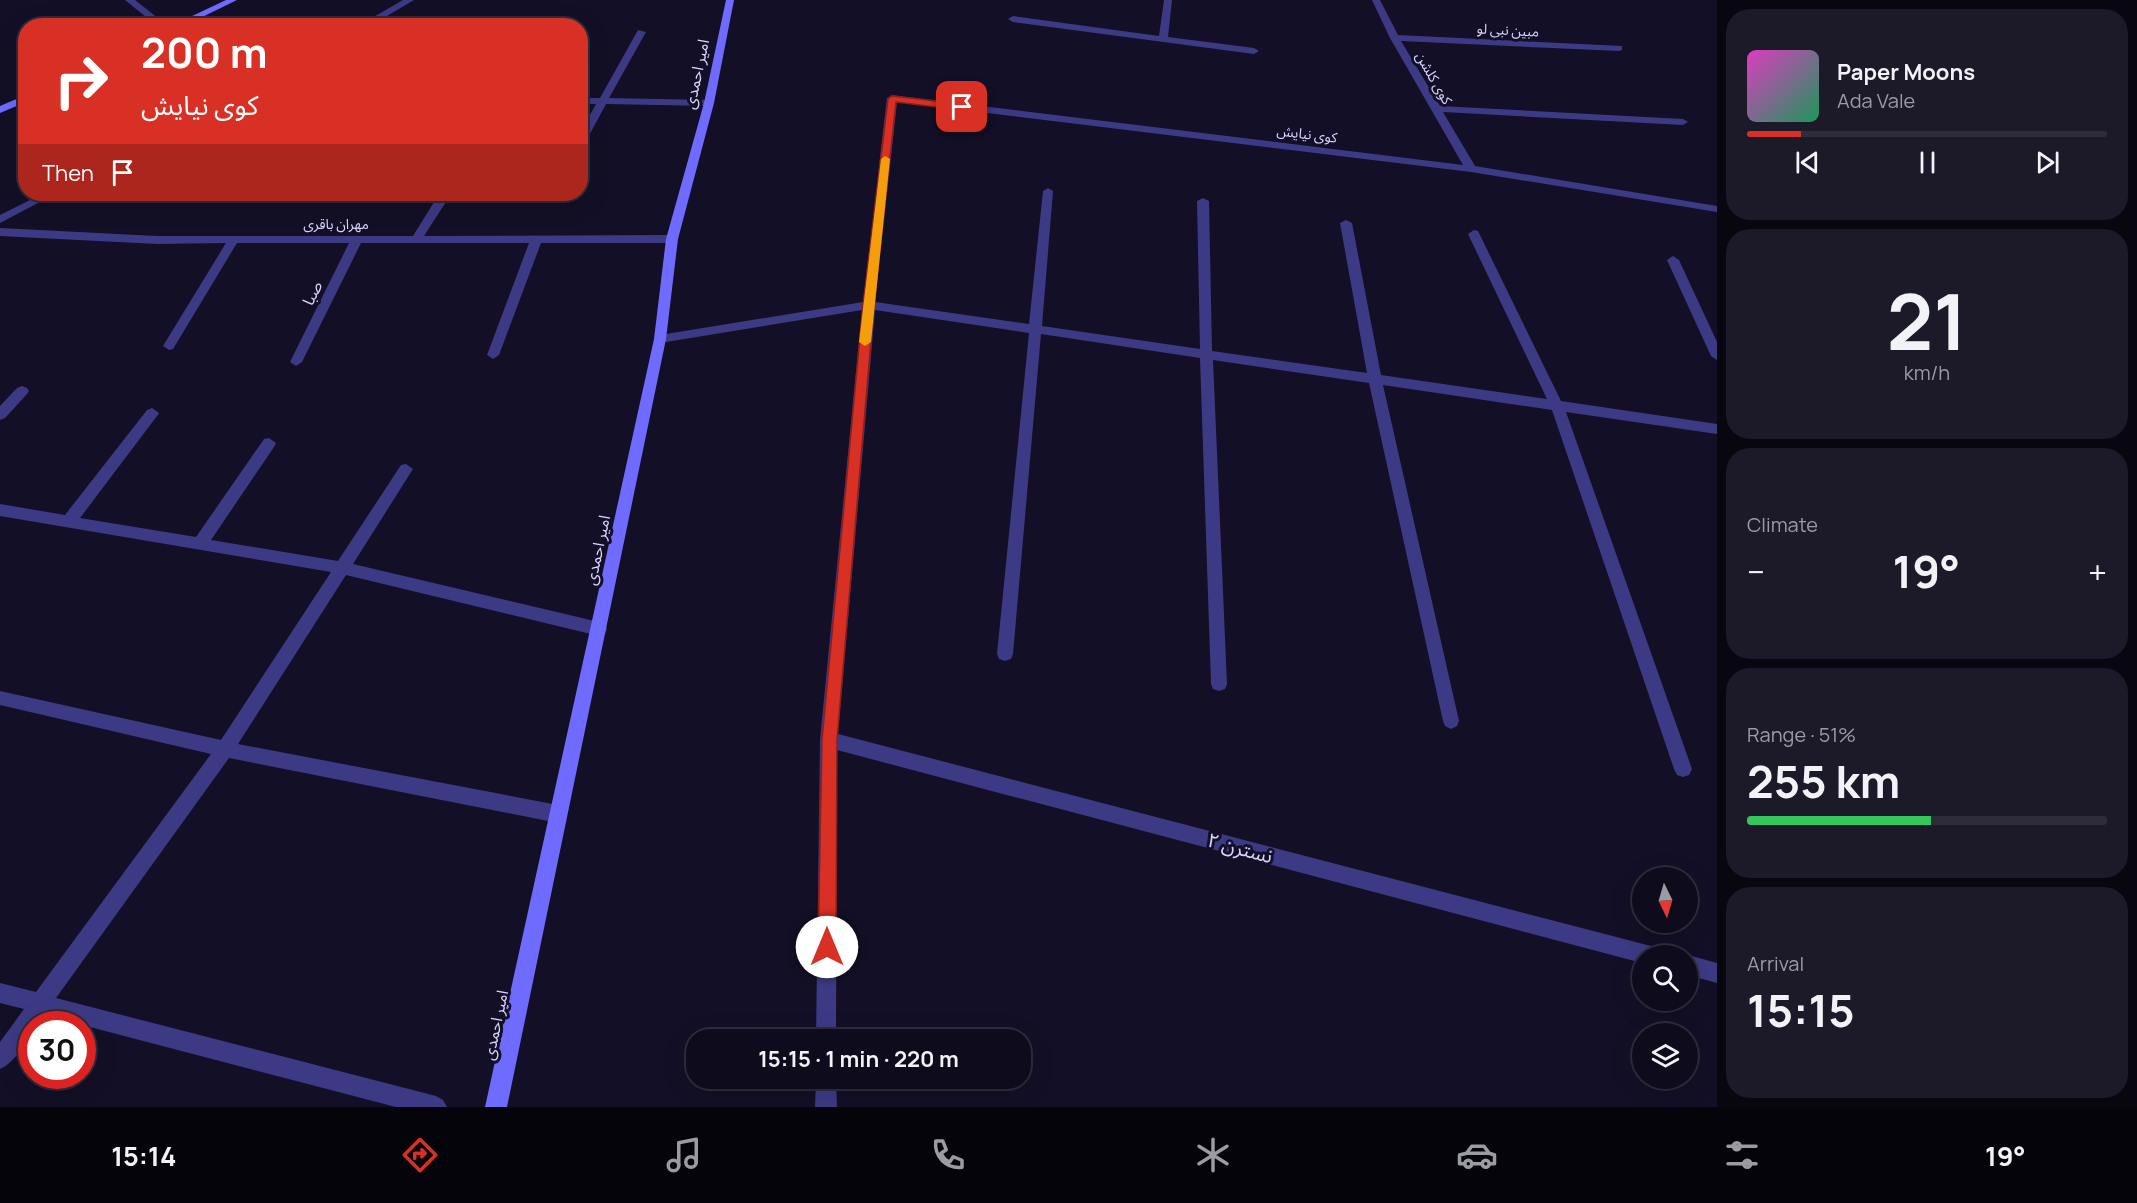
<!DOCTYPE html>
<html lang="en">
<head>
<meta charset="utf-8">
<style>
  :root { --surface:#0e0b1c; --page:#1c1929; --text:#f1f3f6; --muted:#9b9ba3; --line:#2e2b3b; --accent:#d93025 }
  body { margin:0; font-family:Manrope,"Noto Sans Arabic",sans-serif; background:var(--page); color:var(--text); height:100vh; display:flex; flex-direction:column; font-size:22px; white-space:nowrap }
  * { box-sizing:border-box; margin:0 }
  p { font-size:20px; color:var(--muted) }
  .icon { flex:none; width:33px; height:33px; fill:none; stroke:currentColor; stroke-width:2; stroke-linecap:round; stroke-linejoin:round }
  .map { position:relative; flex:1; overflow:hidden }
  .panel { display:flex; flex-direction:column; gap:9px; padding:9px; background:#08060f; width:420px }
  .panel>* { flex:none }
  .guide { position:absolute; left:18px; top:18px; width:570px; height:183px; border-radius:24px; box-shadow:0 6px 24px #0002,0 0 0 2px var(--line); background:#d93025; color:#fff; overflow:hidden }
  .needle { width:39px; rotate:175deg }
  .buttons { position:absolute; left:1632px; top:867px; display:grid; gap:12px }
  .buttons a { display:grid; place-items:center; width:66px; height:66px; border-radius:50%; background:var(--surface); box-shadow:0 6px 24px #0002,0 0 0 2px var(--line); font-size:30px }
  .speed { position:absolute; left:18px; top:1011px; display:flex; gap:12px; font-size:30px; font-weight:700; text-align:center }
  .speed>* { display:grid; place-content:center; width:78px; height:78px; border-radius:50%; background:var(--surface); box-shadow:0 6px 24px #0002,0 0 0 2px var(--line); line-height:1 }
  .speed .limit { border:9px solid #d22; background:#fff; color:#111 }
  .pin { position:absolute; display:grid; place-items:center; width:51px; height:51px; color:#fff; margin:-26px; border-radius:12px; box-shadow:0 3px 9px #0006 }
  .me { position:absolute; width:66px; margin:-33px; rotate:0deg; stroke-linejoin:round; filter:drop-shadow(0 0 4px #0008) }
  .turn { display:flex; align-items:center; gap:21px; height:126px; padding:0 24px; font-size:27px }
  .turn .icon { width:78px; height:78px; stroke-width:2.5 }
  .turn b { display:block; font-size:42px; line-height:51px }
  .then { display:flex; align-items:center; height:57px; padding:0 24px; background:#0003; gap:12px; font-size:22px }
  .big { font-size:45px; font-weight:700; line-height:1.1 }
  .panel .widget { flex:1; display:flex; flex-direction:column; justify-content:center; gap:9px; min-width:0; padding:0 21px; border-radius:24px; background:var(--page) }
  .panel .dial { align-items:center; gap:0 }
  .dial b { font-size:78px; line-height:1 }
  .song { display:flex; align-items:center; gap:18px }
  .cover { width:72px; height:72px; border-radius:9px; background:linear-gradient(135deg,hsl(310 70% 55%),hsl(150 70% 35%)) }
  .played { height:6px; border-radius:3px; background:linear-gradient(90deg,var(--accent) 15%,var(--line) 15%) }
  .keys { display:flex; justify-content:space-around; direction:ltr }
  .heat { display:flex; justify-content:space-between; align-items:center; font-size:33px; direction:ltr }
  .charge { height:9px; border-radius:4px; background:linear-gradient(90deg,#34c759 51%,var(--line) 0) }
  .trip { position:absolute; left:686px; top:1029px; width:345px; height:60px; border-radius:24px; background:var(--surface); box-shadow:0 6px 24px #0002,0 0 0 2px var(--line); font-weight:700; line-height:60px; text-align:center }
  .tabs { display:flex; height:96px; justify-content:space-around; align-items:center; background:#06040b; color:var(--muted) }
  .tabs .icon { width:42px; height:42px }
  .tabs .selected { color:var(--accent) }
  .tabs b { font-size:27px; color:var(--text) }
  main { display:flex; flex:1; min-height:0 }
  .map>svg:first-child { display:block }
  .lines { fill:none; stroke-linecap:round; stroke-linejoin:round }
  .street { fill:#3d3a85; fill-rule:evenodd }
  .secondary { fill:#6f6bff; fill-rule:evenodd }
  .route { fill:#d93025; stroke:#8d1f18; stroke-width:1.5 }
  .slow { fill:#f59e0b }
  .labels { text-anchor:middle; stroke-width:6; stroke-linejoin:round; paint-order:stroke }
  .far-street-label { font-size:14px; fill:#d9d4ff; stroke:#130f26 }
  .street-label { font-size:16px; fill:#d9d4ff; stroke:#130f26 }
  .near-street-label { font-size:20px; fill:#d9d4ff; stroke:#130f26 }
</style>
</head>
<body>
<main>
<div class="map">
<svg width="1717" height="1107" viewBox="0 0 1717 1107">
  <rect width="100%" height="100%" fill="#130f26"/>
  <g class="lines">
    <g class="street">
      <polygon points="125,0 135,0 168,26 157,26"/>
      <polygon points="403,0 414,0 370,26 358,26"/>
      <polygon points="1164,0 1172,0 1168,37 1254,48 1259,51 1254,54 1013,22 1008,19 1013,16 1159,36"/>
      <polygon points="1372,0 1380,0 1398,35 1622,46 1622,50 1619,51 1401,41 1440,106 1683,119 1688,122 1683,125 1443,112 1475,166 1717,206 1717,212 1471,172 897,102 875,302 1029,324 1043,191 1048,188 1053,191 1042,326 1200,349 1197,201 1203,198 1209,201 1212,351 1367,373 1340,223 1346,220 1352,223 1381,375 1547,399 1468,234 1474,230 1478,231 1561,401 1717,424 1717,434 1566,412 1692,769 1689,775 1683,777 1677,775 1674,769 1552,410 1383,385 1459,721 1457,726 1451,729 1445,726 1443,721 1369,383 1213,360 1227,684 1225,689 1219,691 1213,689 1211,684 1200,358 1041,334 1013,654 1011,659 1005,661 999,659 997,654 1029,333 875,310 838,734 1651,946 1658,949 1661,956 1642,956 1642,963 837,750 836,1040 816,1040 820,740 862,310 660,343 654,339 660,335 863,302 887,98 892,95 1463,165 1390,38"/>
      <polygon points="638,30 646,32 609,98 709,100 714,103 709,106 606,104 585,143 580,146 580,133 596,104 580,104 580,98 600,98"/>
      <polygon points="42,194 55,194 0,223 0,215"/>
      <polygon points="439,194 451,194 424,236 672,235 678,239 672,243 541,243 499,355 493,359 487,355 529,243 361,243 302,362 296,366 290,362 349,243 237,243 173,349 169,350 163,346 226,243 157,244 0,236 0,228 157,236 413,236"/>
      <polygon points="1673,256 1679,260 1717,342 1717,360 1711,356 1667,260"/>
      <polygon points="22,386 27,388 29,391 27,394 5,418 0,420 0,406 17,388"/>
      <path d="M 152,408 L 159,413 L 157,416 L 80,518 L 196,537 L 264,439 L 269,438 L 276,443 L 274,447 L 211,540 L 338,561 L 401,465 L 406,464 L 413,469 L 353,564 L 599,622 L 605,624 L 607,629 L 605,634 L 599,636 L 346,575 L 238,744 L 558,805 L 564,808 L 567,814 L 564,820 L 558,823 L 229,758 L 56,998 L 436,1096 L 443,1100 L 447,1107 L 396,1107 L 44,1015 L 37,1024 L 32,1024 C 32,1039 13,1064 0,1069 L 0,1042 L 24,1009 L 0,1003 L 0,983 L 36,992 L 211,754 L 0,705 L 0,691 L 221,740 L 331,572 L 0,516 L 0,504 L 65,515 L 147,410 Z"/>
      <polygon points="1688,955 1717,963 1717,983 1688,975"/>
      <polygon points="816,1078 836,1078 837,1107 815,1107"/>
    </g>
    <g class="secondary">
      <polygon points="226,0 237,0 184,26 171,26"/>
      <polygon points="726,0 734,0 714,103 678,239 666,339 507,1107 485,1107 654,339 666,239 704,103"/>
      <polygon points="26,95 26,102 0,113 0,106"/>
    </g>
  </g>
  <polygon class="route" points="892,96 962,104 966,107 962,110 896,102 874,305 837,740 836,947 833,954 827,956 821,954 818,947 822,740 863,305 888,99"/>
  <polygon class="slow" points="885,156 890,159 871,342 865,346 859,342 881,159"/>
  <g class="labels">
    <g class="far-street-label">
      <text transform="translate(1508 30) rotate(3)" y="5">مبین نبی لو</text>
      <text transform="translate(1434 78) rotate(60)" y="5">کوی کلشن</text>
      <text transform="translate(1307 134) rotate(7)" y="5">کوی نیایش</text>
      <text x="336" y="229">مهران باقری</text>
    </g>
    <g class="street-label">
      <text transform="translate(696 74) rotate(-78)" y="6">امیر احمدی</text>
      <text transform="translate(312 293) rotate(-64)" y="6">صبا</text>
      <text transform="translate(597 550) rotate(-78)" y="6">امیر احمدی</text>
      <text transform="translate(495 1025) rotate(-78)" y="6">امیر احمدی</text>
    </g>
    <g class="near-street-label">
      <text transform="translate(1240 848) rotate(15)" y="7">نسترن ۲</text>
    </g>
  </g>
</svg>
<div class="buttons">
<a><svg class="needle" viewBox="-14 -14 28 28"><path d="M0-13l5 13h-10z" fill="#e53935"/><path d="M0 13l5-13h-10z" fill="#9b9ba3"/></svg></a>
<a><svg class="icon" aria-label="search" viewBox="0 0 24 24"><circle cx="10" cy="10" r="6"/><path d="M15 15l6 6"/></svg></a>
<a><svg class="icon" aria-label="layers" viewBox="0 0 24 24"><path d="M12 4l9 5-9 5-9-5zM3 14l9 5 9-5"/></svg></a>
</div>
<div class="speed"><div class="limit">30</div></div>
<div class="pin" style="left:962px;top:107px;background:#d93025"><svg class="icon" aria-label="arrive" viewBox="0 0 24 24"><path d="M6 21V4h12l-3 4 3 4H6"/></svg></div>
<svg class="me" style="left:827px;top:947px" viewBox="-20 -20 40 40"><circle r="19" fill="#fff"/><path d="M0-13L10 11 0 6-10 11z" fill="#d93025"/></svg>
<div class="trip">15:15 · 1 min · 220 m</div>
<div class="guide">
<div class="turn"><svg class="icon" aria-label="right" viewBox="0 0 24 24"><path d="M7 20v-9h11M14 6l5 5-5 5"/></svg><div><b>200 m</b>کوی نیایش</div></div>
<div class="then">Then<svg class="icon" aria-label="arrive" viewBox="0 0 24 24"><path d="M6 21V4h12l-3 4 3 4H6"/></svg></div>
</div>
</div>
<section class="panel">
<div class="widget">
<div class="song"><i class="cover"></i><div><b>Paper Moons</b><p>Ada Vale</p></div></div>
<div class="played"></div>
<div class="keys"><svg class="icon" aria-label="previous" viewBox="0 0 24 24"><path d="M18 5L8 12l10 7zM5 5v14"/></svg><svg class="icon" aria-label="pause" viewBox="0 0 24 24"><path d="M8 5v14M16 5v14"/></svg><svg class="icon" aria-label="next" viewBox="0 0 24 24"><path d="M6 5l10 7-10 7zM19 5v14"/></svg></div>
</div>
<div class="widget dial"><b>21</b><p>km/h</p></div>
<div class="widget"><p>Climate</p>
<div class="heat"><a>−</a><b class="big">19°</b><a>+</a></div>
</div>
<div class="widget"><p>Range · 51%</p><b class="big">255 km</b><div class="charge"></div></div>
<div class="widget"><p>Arrival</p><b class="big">15:15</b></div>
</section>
</main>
<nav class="tabs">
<b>15:14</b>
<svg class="icon selected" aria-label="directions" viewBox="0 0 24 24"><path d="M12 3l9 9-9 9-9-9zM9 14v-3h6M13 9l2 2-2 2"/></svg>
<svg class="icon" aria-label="music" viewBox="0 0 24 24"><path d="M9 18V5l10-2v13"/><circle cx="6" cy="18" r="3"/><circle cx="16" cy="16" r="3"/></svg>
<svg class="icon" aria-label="phone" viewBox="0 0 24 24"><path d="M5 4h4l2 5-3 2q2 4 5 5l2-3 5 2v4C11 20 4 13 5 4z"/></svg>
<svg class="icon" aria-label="climate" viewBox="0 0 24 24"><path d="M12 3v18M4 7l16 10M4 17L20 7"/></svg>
<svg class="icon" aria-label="car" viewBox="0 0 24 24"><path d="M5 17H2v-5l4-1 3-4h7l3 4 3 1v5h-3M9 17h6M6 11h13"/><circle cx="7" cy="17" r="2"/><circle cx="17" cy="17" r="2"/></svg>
<svg class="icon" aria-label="filters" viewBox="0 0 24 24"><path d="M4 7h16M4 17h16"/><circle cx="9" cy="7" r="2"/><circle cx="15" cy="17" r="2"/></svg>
<b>19°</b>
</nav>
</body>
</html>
